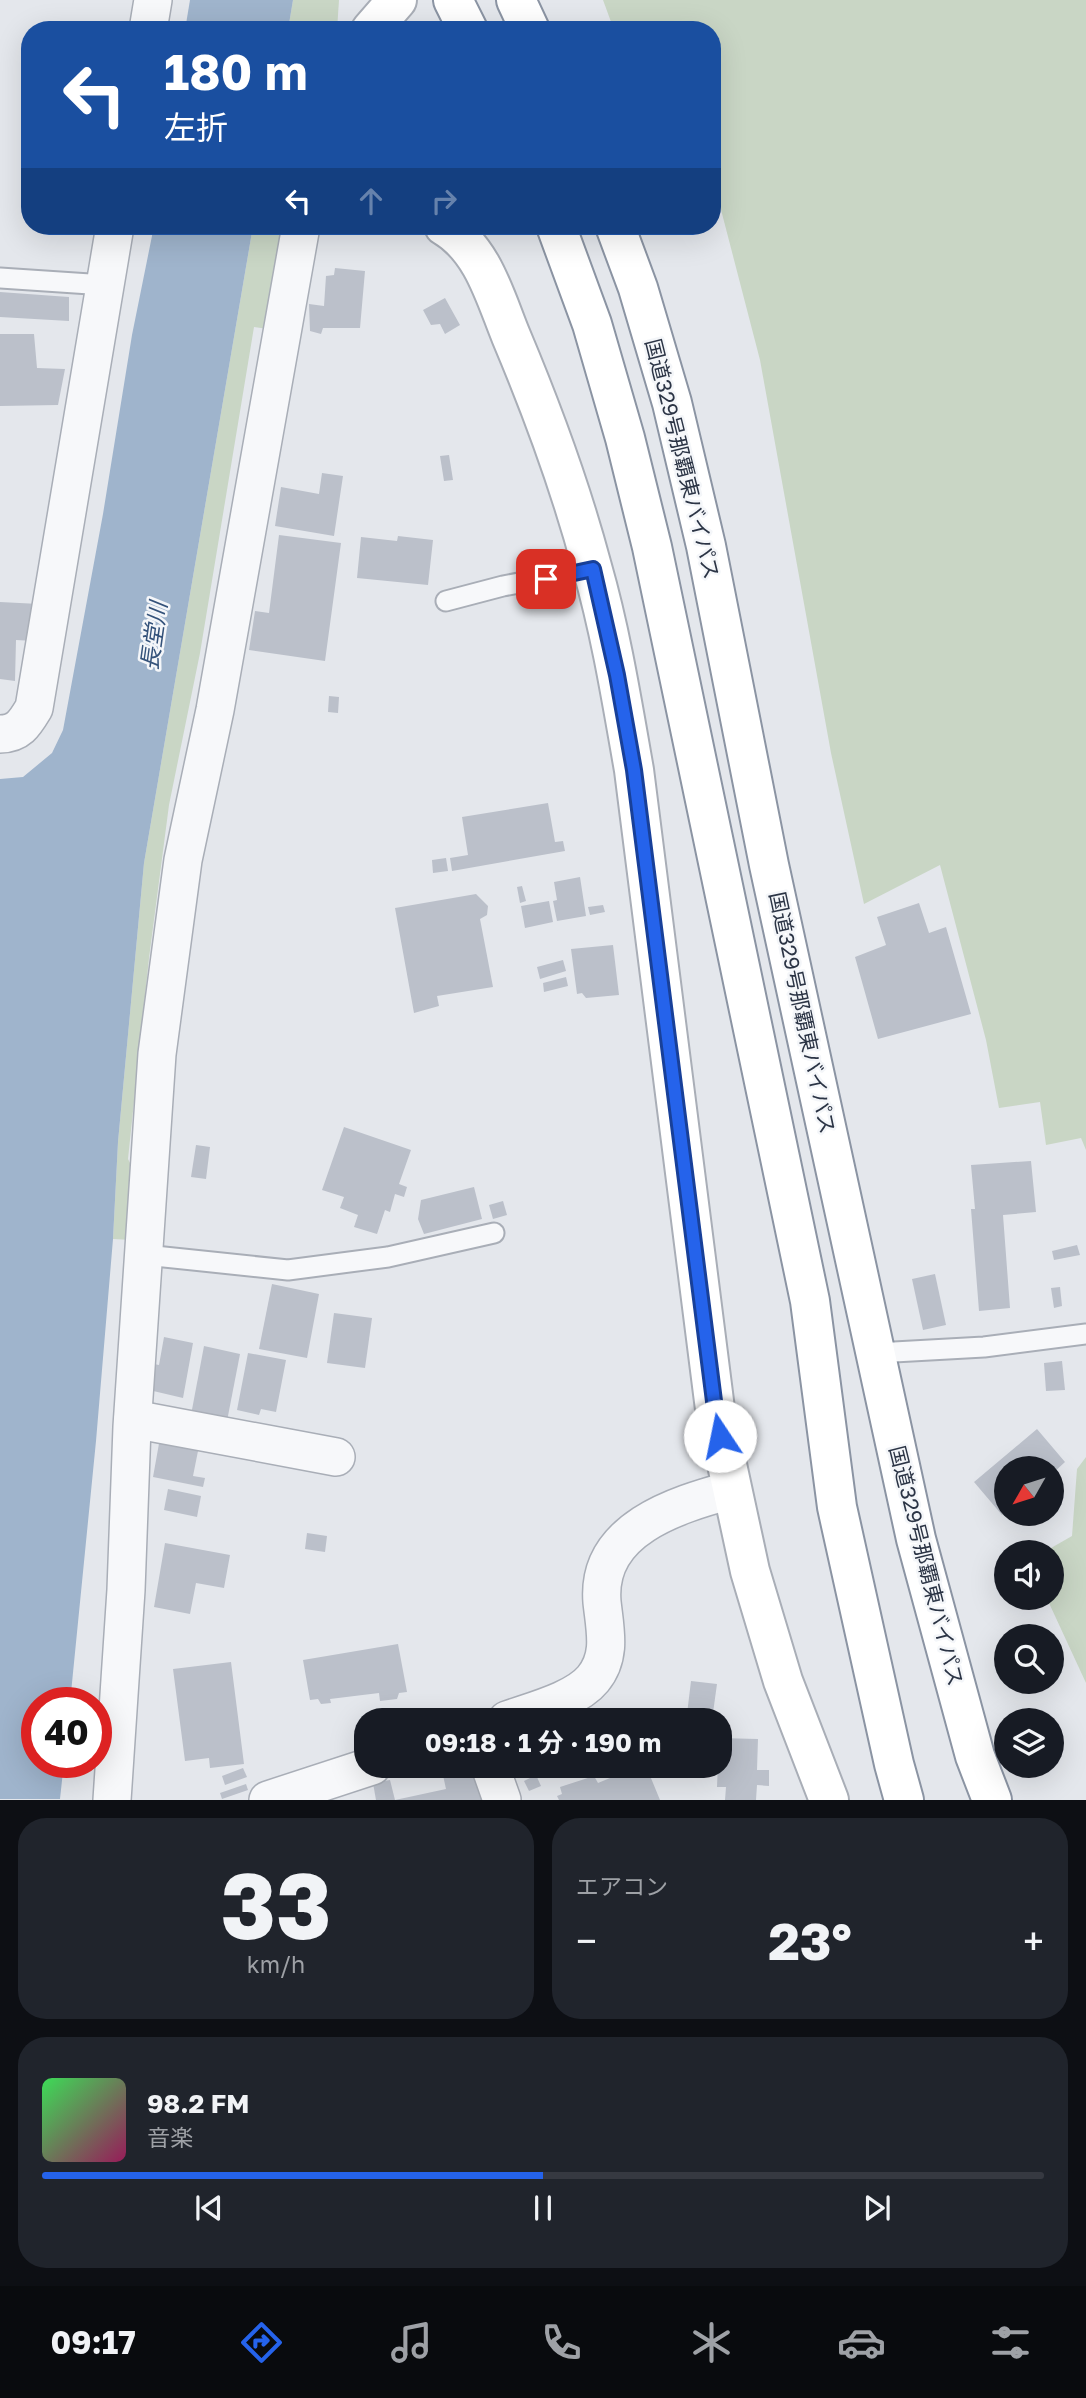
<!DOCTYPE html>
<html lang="ja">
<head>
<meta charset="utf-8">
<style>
  :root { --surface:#171b24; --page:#20242c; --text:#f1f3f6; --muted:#9ea1a6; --line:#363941; --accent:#2563eb }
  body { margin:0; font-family:"Golos Text","Noto Sans JP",sans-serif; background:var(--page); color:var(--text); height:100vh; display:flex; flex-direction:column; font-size:26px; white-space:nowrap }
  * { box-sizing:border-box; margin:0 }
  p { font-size:23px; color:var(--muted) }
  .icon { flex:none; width:38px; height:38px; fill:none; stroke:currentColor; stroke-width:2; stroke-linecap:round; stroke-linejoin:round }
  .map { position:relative; height:1800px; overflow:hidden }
  .drawer { display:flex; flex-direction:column; gap:18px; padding:18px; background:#0d0f14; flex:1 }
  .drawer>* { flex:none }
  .hud { position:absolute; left:21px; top:21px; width:700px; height:214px; border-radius:28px; box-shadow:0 7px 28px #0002; background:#1a4fa0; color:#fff; overflow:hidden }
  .needle { width:46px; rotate:231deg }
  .fabs { position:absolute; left:994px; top:1456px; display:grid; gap:14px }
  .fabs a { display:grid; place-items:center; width:70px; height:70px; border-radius:50%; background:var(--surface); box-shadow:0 7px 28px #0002; font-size:35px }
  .speed { position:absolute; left:21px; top:1687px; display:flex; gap:14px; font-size:35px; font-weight:700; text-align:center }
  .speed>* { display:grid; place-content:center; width:91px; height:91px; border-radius:50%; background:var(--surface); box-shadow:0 7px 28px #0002; line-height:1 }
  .speed .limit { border:10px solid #d22; background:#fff; color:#111 }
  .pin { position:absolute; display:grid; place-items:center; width:60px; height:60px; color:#fff; margin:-30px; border-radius:14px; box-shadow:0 4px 10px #0006 }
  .me { position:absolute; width:77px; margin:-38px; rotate:349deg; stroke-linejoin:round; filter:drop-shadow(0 0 5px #0008) }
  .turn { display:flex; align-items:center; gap:24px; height:147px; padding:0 28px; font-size:32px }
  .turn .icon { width:91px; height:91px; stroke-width:2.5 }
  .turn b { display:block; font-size:49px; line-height:60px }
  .lanes { display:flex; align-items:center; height:66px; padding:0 28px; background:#0003; justify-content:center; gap:35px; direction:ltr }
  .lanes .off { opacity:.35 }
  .big { font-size:52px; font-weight:700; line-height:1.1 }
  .drawer .card { flex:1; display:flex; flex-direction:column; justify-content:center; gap:10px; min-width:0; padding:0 24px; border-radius:28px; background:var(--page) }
  .drawer .dial { align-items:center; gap:0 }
  .dial b { font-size:91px; line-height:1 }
  .song { display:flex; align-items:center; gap:21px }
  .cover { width:84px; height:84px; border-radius:10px; background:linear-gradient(135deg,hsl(130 70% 55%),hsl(330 70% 35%)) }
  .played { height:7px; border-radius:4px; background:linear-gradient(90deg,var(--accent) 50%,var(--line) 50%) }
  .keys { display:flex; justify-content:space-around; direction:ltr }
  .heat { display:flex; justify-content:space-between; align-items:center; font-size:38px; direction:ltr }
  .drawer .tiles { flex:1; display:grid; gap:18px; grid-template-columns:1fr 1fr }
  .card:last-child { grid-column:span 2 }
  .trip { position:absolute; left:354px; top:1708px; width:378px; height:70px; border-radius:28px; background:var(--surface); box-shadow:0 7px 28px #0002; font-weight:700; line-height:70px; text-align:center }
  .tab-bar { display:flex; height:112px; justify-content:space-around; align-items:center; background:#090b0e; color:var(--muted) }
  .tab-bar .icon { width:49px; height:49px }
  .tab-bar .selected { color:var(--accent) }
  .tab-bar b { font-size:32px; color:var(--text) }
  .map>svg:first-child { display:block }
  .green { fill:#c9d6c5 }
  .water { fill:#9fb4cc }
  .building { fill:#bbc0ca }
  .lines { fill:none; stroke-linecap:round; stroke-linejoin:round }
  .lane-casing { stroke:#a9aeb7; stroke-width:23 }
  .street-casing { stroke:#a9aeb7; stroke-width:40 }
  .secondary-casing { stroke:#a9aeb7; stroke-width:42 }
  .highway-casing { stroke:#8b94a3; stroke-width:42 }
  .lane { stroke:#f7f8fa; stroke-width:19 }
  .street { stroke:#f7f8fa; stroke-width:37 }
  .secondary { stroke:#fff; stroke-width:38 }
  .highway { stroke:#fff; stroke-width:38 }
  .route-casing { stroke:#184099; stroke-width:18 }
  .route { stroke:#2563eb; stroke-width:12 }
  .labels { text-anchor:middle; stroke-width:5; stroke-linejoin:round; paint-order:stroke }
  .street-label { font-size:21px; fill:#2b3445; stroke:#f4f6f9 }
  .water-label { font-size:23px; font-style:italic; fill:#34527a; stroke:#f4f6f9 }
</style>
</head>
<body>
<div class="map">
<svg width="1086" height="1800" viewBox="0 0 1086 1800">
  <rect width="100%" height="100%" fill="#e4e7ec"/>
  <g class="green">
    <polygon points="293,0 339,0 337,30 288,30"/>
    <polygon points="603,0 1086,0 1086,1150 1081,1138 1046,1145 1040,1102 999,1108 986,1040 940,865 864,904 831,753 760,360 712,175 712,30 614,30"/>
    <polygon points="253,226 288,226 268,329 254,327 200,653 169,805 149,958 128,1159 134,1171 132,1240 113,1239 118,1142 144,863"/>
    <polygon points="1086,1457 1086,1683 1049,1603 1047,1598 1052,1598 1052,1552 1044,1552 1072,1536 1077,1469"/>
  </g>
  <g class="water">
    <polygon points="190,0 293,0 288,30 185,30"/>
    <polygon points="154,226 253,226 144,863 118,1142 113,1239 96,1441 70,1703 37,1703 37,1762 64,1762 60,1799 0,1799 0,779 23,777 52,753 63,730 103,514 132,335"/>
  </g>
  <g class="building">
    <polygon points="335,268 365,271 360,328 323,328 321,334 310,331 309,304 324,306 326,276 334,275"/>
    <polygon points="0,292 69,297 69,321 0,317"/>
    <polygon points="445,298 460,325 445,334 440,324 431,325 423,310"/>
    <polygon points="0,334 34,334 37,368 65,369 58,405 0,406"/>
    <polygon points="449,455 453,480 444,481 440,456"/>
    <polygon points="322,473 343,476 334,536 275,526 281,487 319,494"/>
    <polygon points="279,535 341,543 325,661 249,650 255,611 269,613"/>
    <polygon points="398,536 433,540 428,585 357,578 361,537 397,541"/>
    <polygon points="0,602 39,604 34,641 16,640 15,681 0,679"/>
    <polygon points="329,696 339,697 338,713 328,712"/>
    <polygon points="548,803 555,842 563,841 565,851 452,871 450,858 468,855 462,817"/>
    <polygon points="446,858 448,871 433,873 432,860"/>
    <polygon points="580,877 586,916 557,921 553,901 557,900 554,882"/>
    <polygon points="522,886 526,901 520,903 517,887"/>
    <polygon points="476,894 488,906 487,915 480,919 493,987 437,996 439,1006 414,1013 395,908"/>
    <polygon points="549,901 553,922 525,928 521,906"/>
    <polygon points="919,903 929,933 946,927 971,1014 878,1039 855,957 886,945 877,917"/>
    <polygon points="603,905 605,912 590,915 588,907"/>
    <polygon points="613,945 619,995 586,998 582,993 577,994 571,949"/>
    <polygon points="563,960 566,971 540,979 537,967"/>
    <polygon points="566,977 568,986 544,992 543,983"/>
    <polygon points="344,1127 411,1150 399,1184 407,1187 404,1197 395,1194 390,1212 385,1210 377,1234 354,1227 358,1215 340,1208 344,1197 322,1190"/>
    <polygon points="196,1145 210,1147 206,1179 191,1177"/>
    <polygon points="1031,1161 1036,1212 1003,1215 1010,1308 979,1311 971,1209 975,1209 971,1165"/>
    <polygon points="474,1187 482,1219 424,1234 418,1219 421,1200"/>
    <polygon points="503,1201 507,1215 493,1219 489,1205"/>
    <polygon points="1077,1245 1080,1255 1054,1260 1052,1251"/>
    <polygon points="935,1274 946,1325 923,1330 912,1279"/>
    <polygon points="272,1284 319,1294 307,1358 259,1349"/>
    <polygon points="1060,1287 1062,1306 1054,1308 1051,1288"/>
    <polygon points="334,1313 372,1318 365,1368 327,1363"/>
    <polygon points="164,1337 193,1343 183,1398 149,1390 154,1364 159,1365"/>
    <polygon points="204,1346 240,1354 227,1421 191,1415"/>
    <polygon points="248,1353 286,1360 276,1412 261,1409 259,1415 237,1410"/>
    <polygon points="1062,1361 1065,1390 1046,1391 1044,1363"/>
    <polygon points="1037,1429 1065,1462 1052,1474 1052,1468 1006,1468 1006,1512 1002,1515 974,1482"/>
    <polygon points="160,1438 199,1446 193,1476 205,1478 203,1487 153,1477"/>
    <polygon points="168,1489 201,1496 197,1517 164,1510"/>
    <polygon points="307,1533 327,1536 325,1552 305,1549"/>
    <polygon points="165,1543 230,1555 224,1588 196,1583 190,1614 154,1607"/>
    <polygon points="398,1644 407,1692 399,1693 397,1699 380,1701 379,1693 330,1699 331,1703 321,1704 318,1699 310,1700 303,1660"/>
    <polygon points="231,1662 244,1764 210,1768 209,1758 185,1761 173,1669"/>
    <polygon points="691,1681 717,1684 712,1720 663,1720 664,1711 687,1714"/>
    <polygon points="719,1738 758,1739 757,1770 769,1770 769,1786 757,1785 756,1800 725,1800 726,1787 717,1787"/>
    <polygon points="441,1766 474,1766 486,1800 395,1800 446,1789"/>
    <polygon points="639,1766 646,1766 660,1800 559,1800 557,1796 562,1794 560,1787 594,1776 598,1783"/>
    <polygon points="243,1768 247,1777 225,1785 222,1776"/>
    <polygon points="536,1775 541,1786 529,1791 524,1781"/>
    <polygon points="390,1780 395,1800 376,1800 373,1783"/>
    <polygon points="246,1784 248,1790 222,1799 220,1793"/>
  </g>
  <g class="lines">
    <g class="lane-casing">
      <g id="lane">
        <polyline points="0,278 105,285"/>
        <polyline points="446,601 503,586 593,569"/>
        <polyline points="145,1255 288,1270 388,1257 494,1233"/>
        <polyline points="876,1353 984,1347 1086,1334"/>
      </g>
    </g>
    <g class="street-casing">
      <g id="street">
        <polyline points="148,30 153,0"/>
        <path d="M 0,734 C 19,734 25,723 34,708 L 115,226"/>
        <polyline points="133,1419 336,1457"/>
        <path d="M 507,1720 C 532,1711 576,1700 593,1679 C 612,1656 605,1630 602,1602 C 596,1529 676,1505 731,1490"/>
        <polyline points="490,1766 502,1800"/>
        <polyline points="112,1800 126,1590 132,1427 157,1054 183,860 215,710 301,226"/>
        <polyline points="268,1800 372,1766"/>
      </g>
    </g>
    <g class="secondary-casing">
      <g id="secondary">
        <polyline points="371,30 397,0"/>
        <path d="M 444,226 C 483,249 495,297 511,336 C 543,412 571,488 592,567 C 611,633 622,702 634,770 L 715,1409 L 750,1571 L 783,1681 L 829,1800"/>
      </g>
    </g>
    <g class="highway-casing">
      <g id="highway">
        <polyline points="453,0 468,30"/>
        <polyline points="516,0 530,30"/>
        <polyline points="556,226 592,324 625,438 652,547 810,1301 837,1507 894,1764 904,1800"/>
        <polyline points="615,226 638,288 672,403 706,546 769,865 916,1539 975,1756 992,1800"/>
      </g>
    </g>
    <use href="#lane" class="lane"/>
    <use href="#street" class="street"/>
    <use href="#secondary" class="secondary"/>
    <use href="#highway" class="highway"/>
  </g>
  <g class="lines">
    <g class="route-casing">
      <polyline id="route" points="546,579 593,569 617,675 634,770 715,1409 720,1436"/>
    </g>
    <use href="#route" class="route"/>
  </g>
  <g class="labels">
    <g class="street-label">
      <text transform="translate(682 459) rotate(76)" y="7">国道329号那覇東バイパス</text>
      <text transform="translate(802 1013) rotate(78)" y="7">国道329号那覇東バイパス</text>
      <text transform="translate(926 1566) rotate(76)" y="7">国道329号那覇東バイパス</text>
    </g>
    <g class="water-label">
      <text transform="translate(154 636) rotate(-82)" y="8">長堂川</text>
    </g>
  </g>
</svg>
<div class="fabs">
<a><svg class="needle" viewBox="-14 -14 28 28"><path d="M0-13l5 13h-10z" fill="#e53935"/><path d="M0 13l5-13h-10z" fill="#9ea1a6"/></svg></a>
<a><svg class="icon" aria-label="sound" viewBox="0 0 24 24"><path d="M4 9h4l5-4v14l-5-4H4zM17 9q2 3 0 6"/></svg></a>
<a><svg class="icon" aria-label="search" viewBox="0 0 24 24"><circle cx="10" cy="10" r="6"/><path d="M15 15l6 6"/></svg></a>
<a><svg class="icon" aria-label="layers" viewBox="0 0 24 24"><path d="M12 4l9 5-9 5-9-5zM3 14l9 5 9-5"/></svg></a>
</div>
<div class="speed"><div class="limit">40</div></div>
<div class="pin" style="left:546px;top:579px;background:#d93025"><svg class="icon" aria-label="arrive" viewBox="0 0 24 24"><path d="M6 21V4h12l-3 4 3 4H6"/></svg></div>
<svg class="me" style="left:720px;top:1436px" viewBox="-20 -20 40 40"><circle r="19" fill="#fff"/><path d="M0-13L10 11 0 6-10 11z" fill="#2563eb"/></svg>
<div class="trip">09:18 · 1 分 · 190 m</div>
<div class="hud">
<div class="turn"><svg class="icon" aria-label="left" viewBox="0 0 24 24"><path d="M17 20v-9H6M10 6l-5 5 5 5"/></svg><div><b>180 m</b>左折</div></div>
<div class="lanes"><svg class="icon" aria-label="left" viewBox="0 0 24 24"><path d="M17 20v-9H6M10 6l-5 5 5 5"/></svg><svg class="icon off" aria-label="ahead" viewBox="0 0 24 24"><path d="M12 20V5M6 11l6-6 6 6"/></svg><svg class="icon off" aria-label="right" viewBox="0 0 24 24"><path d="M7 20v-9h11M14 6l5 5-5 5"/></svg></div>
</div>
</div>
<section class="drawer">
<div class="tiles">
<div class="card dial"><b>33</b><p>km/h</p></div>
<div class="card"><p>エアコン</p>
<div class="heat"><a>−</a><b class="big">23°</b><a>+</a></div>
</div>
<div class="card">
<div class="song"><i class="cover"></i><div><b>98.2 FM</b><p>音楽</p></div></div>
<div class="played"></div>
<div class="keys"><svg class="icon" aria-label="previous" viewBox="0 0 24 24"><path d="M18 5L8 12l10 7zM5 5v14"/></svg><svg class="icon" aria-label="pause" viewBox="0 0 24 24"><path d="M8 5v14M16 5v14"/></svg><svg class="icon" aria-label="next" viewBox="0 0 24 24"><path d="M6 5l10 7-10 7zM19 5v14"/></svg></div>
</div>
</div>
</section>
<nav class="tab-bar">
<b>09:17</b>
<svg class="icon selected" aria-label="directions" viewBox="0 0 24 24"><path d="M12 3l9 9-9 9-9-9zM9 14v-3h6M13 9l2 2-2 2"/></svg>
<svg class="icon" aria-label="music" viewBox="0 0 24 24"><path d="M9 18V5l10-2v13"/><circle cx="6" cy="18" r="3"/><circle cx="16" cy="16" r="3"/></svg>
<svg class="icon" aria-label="phone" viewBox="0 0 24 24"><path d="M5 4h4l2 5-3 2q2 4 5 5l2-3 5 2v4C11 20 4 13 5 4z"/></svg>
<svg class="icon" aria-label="climate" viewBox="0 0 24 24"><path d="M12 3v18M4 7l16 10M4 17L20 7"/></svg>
<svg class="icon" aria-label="car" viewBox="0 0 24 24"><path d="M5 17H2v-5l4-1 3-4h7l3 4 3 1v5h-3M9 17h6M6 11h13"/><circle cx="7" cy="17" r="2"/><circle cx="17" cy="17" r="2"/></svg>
<svg class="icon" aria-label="filters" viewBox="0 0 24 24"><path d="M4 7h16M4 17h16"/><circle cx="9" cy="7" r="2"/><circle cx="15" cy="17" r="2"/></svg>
</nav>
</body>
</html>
